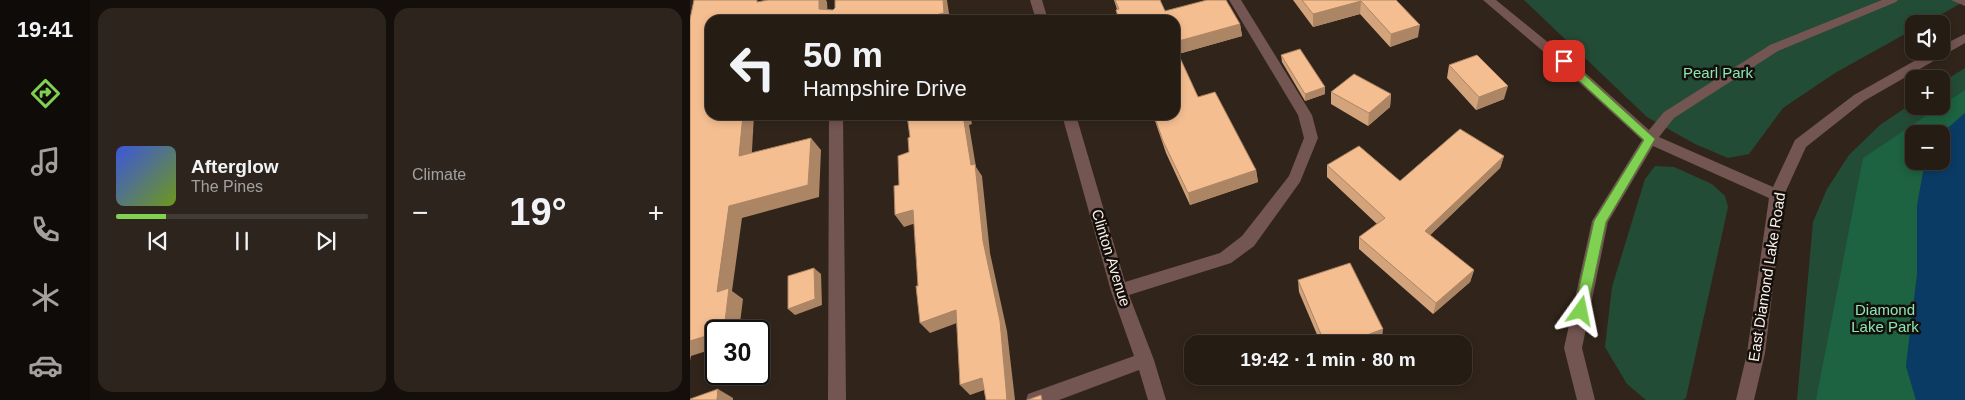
<!DOCTYPE html>
<html lang="en">
<head>
<meta charset="utf-8">
<style>
  :root { --surface:#251c14; --page:#2d251d; --text:#f1f3f6; --muted:#a3a1a0; --line:#423a34; --accent:#80d051 }
  body { margin:0; font-family:Arial,sans-serif; background:var(--page); color:var(--text); height:100vh; display:flex; flex-direction:column; font-size:19px; white-space:nowrap }
  * { box-sizing:border-box; margin:0 }
  p { font-size:16px; color:var(--muted) }
  .icon { flex:none; width:28px; height:28px; fill:none; stroke:currentColor; stroke-width:2; stroke-linecap:round; stroke-linejoin:round }
  .map { position:relative; flex:1; overflow:hidden }
  .sheet { display:flex; flex-direction:column; gap:8px; padding:8px; background:#140f0b; width:600px }
  .sheet>* { flex:none }
  .guide { position:absolute; left:15px; top:15px; width:475px; height:105px; border-radius:15px; box-shadow:0 2px 8px #0003,0 0 0 1px var(--line); background:#251c14; color:var(--text); overflow:hidden }
  .buttons { position:absolute; left:1215px; top:15px; display:grid; gap:10px }
  .buttons a { display:grid; place-items:center; width:45px; height:45px; border-radius:10px; background:var(--surface); box-shadow:0 2px 8px #0003,0 0 0 1px var(--line); font-size:25px }
  .speed { position:absolute; left:15px; top:320px; display:flex; gap:10px; font-size:25px; font-weight:700; text-align:center }
  .speed>* { display:grid; place-content:center; width:65px; height:65px; border-radius:50%; background:var(--surface); box-shadow:0 2px 8px #0003,0 0 0 1px var(--line); line-height:1 }
  .speed .limit { border:2px solid #111; border-radius:8px; background:#fff; color:#111 }
  .pin { position:absolute; display:grid; place-items:center; width:42px; height:42px; color:#fff; margin:-21px; border-radius:10px; box-shadow:0 2px 8px #0006 }
  .me { position:absolute; width:55px; margin:-28px; rotate:12deg; stroke-linejoin:round; filter:drop-shadow(0 0 4px #0008) }
  .turn { display:flex; align-items:center; gap:18px; height:105px; padding:0 15px; font-size:22px }
  .turn .icon { width:65px; height:65px; stroke-width:2.5 }
  .turn b { display:block; font-size:35px; line-height:42px }
  .big { font-size:38px; font-weight:800; line-height:1.1 }
  .sheet .widget { flex:1; display:flex; flex-direction:column; justify-content:center; gap:8px; min-width:0; padding:0 18px; border-radius:15px; background:var(--page) }
  .song { display:flex; align-items:center; gap:15px }
  .cover { width:60px; height:60px; border-radius:8px; background:linear-gradient(135deg,hsl(230 70% 55%),hsl(80 70% 35%)) }
  .played { height:5px; border-radius:2px; background:linear-gradient(90deg,var(--accent) 20%,var(--line) 20%) }
  .keys { display:flex; justify-content:space-around; direction:ltr }
  .heat { display:flex; justify-content:space-between; align-items:center; font-size:28px; direction:ltr }
  .sheet .tiles { flex:1; display:grid; gap:8px; grid-template-columns:repeat(2,1fr) }
  .trip { position:absolute; left:494px; top:335px; width:288px; height:50px; border-radius:15px; background:var(--surface); box-shadow:0 2px 8px #0003,0 0 0 1px var(--line); font-weight:800; line-height:50px; text-align:center }
  main { display:flex; flex:1; min-height:0 }
  .menu { display:flex; flex-direction:column; width:90px; justify-content:space-around; align-items:center; background:#0f0b08; color:var(--muted) }
  .menu .icon { width:35px; height:35px }
  .menu .selected { color:var(--accent) }
  .menu b { font-size:22px; color:var(--text) }
  .map>svg:first-child { display:block }
  .green { fill:#234c36; fill-rule:evenodd }
  .forest { fill:#1d6241 }
  .water { fill:#0a3b65 }
  .lines { fill:none; stroke-linecap:round; stroke-linejoin:round }
  .minor { fill:#735552; fill-rule:evenodd }
  .wall { fill:#d3a37c }
  .shaded-wall { fill:#ac8565 }
  .building { fill:#f5be90; stroke:#ac8565 }
  .route { fill:#80d051; stroke:#538735 }
  .labels { text-anchor:middle; stroke-width:5; stroke-linejoin:round; paint-order:stroke }
  .park-label { font-size:15px; fill:#89e7b3; stroke:#150f0b }
  .street-label { font-size:15px; fill:#faf2eb; stroke:#150f0b }
</style>
</head>
<body>
<main>
<nav class="menu">
<b>19:41</b>
<svg class="icon selected" aria-label="directions" viewBox="0 0 24 24"><path d="M12 3l9 9-9 9-9-9zM9 14v-3h6M13 9l2 2-2 2"/></svg>
<svg class="icon" aria-label="music" viewBox="0 0 24 24"><path d="M9 18V5l10-2v13"/><circle cx="6" cy="18" r="3"/><circle cx="16" cy="16" r="3"/></svg>
<svg class="icon" aria-label="phone" viewBox="0 0 24 24"><path d="M5 4h4l2 5-3 2q2 4 5 5l2-3 5 2v4C11 20 4 13 5 4z"/></svg>
<svg class="icon" aria-label="climate" viewBox="0 0 24 24"><path d="M12 3v18M4 7l16 10M4 17L20 7"/></svg>
<svg class="icon" aria-label="car" viewBox="0 0 24 24"><path d="M5 17H2v-5l4-1 3-4h7l3 4 3 1v5h-3M9 17h6M6 11h13"/><circle cx="7" cy="17" r="2"/><circle cx="17" cy="17" r="2"/></svg>
</nav>
<section class="sheet">
<div class="tiles">
<div class="widget">
<div class="song"><i class="cover"></i><div><b>Afterglow</b><p>The Pines</p></div></div>
<div class="played"></div>
<div class="keys"><svg class="icon" aria-label="previous" viewBox="0 0 24 24"><path d="M18 5L8 12l10 7zM5 5v14"/></svg><svg class="icon" aria-label="pause" viewBox="0 0 24 24"><path d="M8 5v14M16 5v14"/></svg><svg class="icon" aria-label="next" viewBox="0 0 24 24"><path d="M6 5l10 7-10 7zM19 5v14"/></svg></div>
</div>
<div class="widget"><p>Climate</p>
<div class="heat"><a>−</a><b class="big">19°</b><a>+</a></div>
</div>
</div>
</section>
<div class="map">
<svg width="1275" height="400" viewBox="0 0 1275 400">
  <rect width="100%" height="100%" fill="#31251b"/>
  <g class="green">
    <polygon points="834,0 1275,0 1275,1 1234,24 1224,24 1224,29 1145,73 1093,108 1059,154 1038,158 1005,144 957,117"/>
    <path d="M 1275,68 L 1275,400 L 1107,400 L 1123,222 L 1137,189 L 1159,155 L 1190,125 L 1224,102 L 1224,106 L 1251,106 L 1251,83 ZM 1224,134 L 1251,134 L 1251,161 L 1224,161 Z"/>
    <polygon points="965,166 984,167 1022,184 1035,196 1038,207 996,398 993,400 956,400 937,384 915,347 922,287 955,179"/>
  </g>
  <polygon class="forest" points="1275,90 1275,113 1251,134 1224,134 1224,161 1235,161 1227,206 1227,275 1216,366 1226,400 1126,400 1173,158"/>
  <polygon class="water" points="1275,113 1275,400 1226,400 1216,366 1227,275 1227,206 1235,161 1251,161 1251,134"/>
  <g class="lines">
    <g class="minor">
      <polygon points="340,0 352,0 358,20 346,20"/>
      <polygon points="539,0 551,0 622,115 628,138 610,182 564,246 541,263 439,295 464,360 476,400 458,400 449,370 369,400 336,400 338,394 444,356 421,291 372,115 386,115 435,282 530,253 552,236 599,176 614,138 608,115"/>
      <polygon points="793,0 806,0 892,70 959,130 974,112 1080,45 1192,0 1208,0 1206,2 1088,51 984,118 969,137 1083,187 1105,140 1164,95 1242,51 1251,51 1251,46 1275,34 1275,43 1174,101 1116,147 1094,195 1075,353 1064,400 1046,400 1057,353 1079,198 963,146 918,222 892,348 905,400 887,400 874,348 902,221 952,140 882,76"/>
      <polygon points="1261,0 1275,0 1275,6"/>
      <polygon points="139,115 153,115 156,400 138,400"/>
    </g>
  </g>
  <g class="wall">
    <polygon points="424,0 470,0 475,11 550,24 552,36 488,54 508,97 566,170 568,182 500,205 476,153 463,115 485,115 485,20 429,20 426,10 427,9"/>
    <polygon points="603,0 706,0 728,37 700,47 670,14 623,27"/>
    <polygon points="591,55 635,87 635,94 615,101 592,62"/>
    <polygon points="759,65 814,99 786,110 757,78"/>
    <polygon points="641,92 701,94 700,107 678,126 641,104"/>
    <polygon points="814,156 810,168 740,235 784,270 780,282 743,314 669,249 669,237 687,224 637,177 637,165 710,181"/>
    <polygon points="608,280 692,340 682,344 631,344 609,292"/>
  </g>
  <g class="shaded-wall">
    <polygon points="129,0 136,0 137,2 138,20 129,9"/>
    <polygon points="253,0 257,0 260,20 241,20 241,16"/>
    <polygon points="671,1 670,14 623,27 623,14"/>
    <polygon points="550,24 552,36 485,55 485,42"/>
    <polygon points="730,25 728,37 700,47 701,34"/>
    <polygon points="818,86 814,99 786,110 789,97"/>
    <polygon points="635,87 635,94 615,101 615,94"/>
    <polygon points="701,94 700,107 678,126 679,113"/>
    <polygon points="53,115 64,115 61,168 49,156"/>
    <polygon points="273,115 280,115 282,124 279,125 286,167 292,176 300,253 317,331 325,400 317,400"/>
    <polygon points="121,138 131,150 129,197 52,218 42,291 53,299 49,331 30,331 27,292 39,206"/>
    <polygon points="814,156 810,168 733,242 735,231"/>
    <polygon points="566,170 568,182 500,205 498,193"/>
    <polygon points="223,210 232,221 214,227 205,215"/>
    <polygon points="124,268 131,274 132,305 105,315 98,309"/>
    <polygon points="784,270 780,282 743,314 746,303"/>
    <polygon points="266,310 275,320 240,333 230,323"/>
    <polygon points="693,329 692,340 682,344 653,344"/>
    <polygon points="26,333 26,348 1,356 0,361 0,341"/>
    <polygon points="292,378 300,388 280,395 270,385"/>
    <polygon points="28,389 43,398 43,400 27,400"/>
  </g>
  <g class="building">
    <polygon points="4,0 67,0 67,2 78,0 129,0 129,9 143,10 145,8 145,0 253,0 254,13 241,16 241,20 20,20 20,115 53,115 49,156 121,138 118,185 39,206 27,292 39,288 34,330 26,331 26,333 0,341 0,19"/>
    <polygon points="425,0 470,0 475,11 517,0 536,0 550,24 485,42 485,20 429,20 426,10 429,9"/>
    <polygon points="612,0 706,0 730,25 701,34 671,1 623,14"/>
    <polygon points="485,47 508,97 525,92 566,170 498,193 473,141 464,115 485,115"/>
    <polygon points="610,49 635,87 615,94 591,55"/>
    <polygon points="787,55 818,86 789,97 759,65"/>
    <polygon points="664,74 701,94 679,113 641,92"/>
    <polygon points="217,115 273,115 281,165 285,164 293,241 310,321 317,400 296,400 292,378 270,385 266,310 230,323 226,286 228,286 223,210 205,215 204,186 209,185 208,156 219,152 218,138 220,137"/>
    <polygon points="770,129 814,156 735,231 784,270 746,303 669,237 695,218 637,165 669,146 710,181"/>
    <polygon points="660,263 693,329 653,344 635,344 608,280"/>
    <polygon points="124,268 125,299 98,309 98,276"/>
    <polygon points="28,389 27,400 0,400 0,399"/>
    <polygon points="351,395 352,400 337,400"/>
  </g>
  <polygon class="route" points="874,58 877,59 965,139 916,222 897,311 895,315 891,317 886,315 884,311 904,221 954,140 870,63 870,59"/>
  <g class="labels">
    <g class="park-label">
      <text x="1028" y="78">Pearl Park</text>
      <text x="1195" y="315">Diamond<tspan x="1195" dy="17">Lake Park</tspan></text>
    </g>
    <g class="street-label">
      <text transform="translate(421 258) rotate(73)" y="5">Clinton Avenue</text>
      <text transform="translate(1077 277) rotate(-81)" y="5">East Diamond Lake Road</text>
    </g>
  </g>
</svg>
<div class="buttons">
<a><svg class="icon" aria-label="sound" viewBox="0 0 24 24"><path d="M4 9h4l5-4v14l-5-4H4zM17 9q2 3 0 6"/></svg></a>
<a>+</a>
<a>−</a>
</div>
<div class="speed"><div class="limit">30</div></div>
<div class="pin" style="left:874px;top:61px;background:#d93025"><svg class="icon" aria-label="arrive" viewBox="0 0 24 24"><path d="M6 21V4h12l-3 4 3 4H6"/></svg></div>
<svg class="me" style="left:891px;top:311px" viewBox="-20 -20 40 40"><path d="M0-17L14 15 0 8-14 15z" fill="#80d051" stroke="#fff" stroke-width="4"/></svg>
<div class="trip">19:42 · 1 min · 80 m</div>
<div class="guide">
<div class="turn"><svg class="icon" aria-label="left" viewBox="0 0 24 24"><path d="M17 20v-9H6M10 6l-5 5 5 5"/></svg><div><b>50 m</b>Hampshire Drive</div></div>
</div>
</div>
</main>
</body>
</html>
